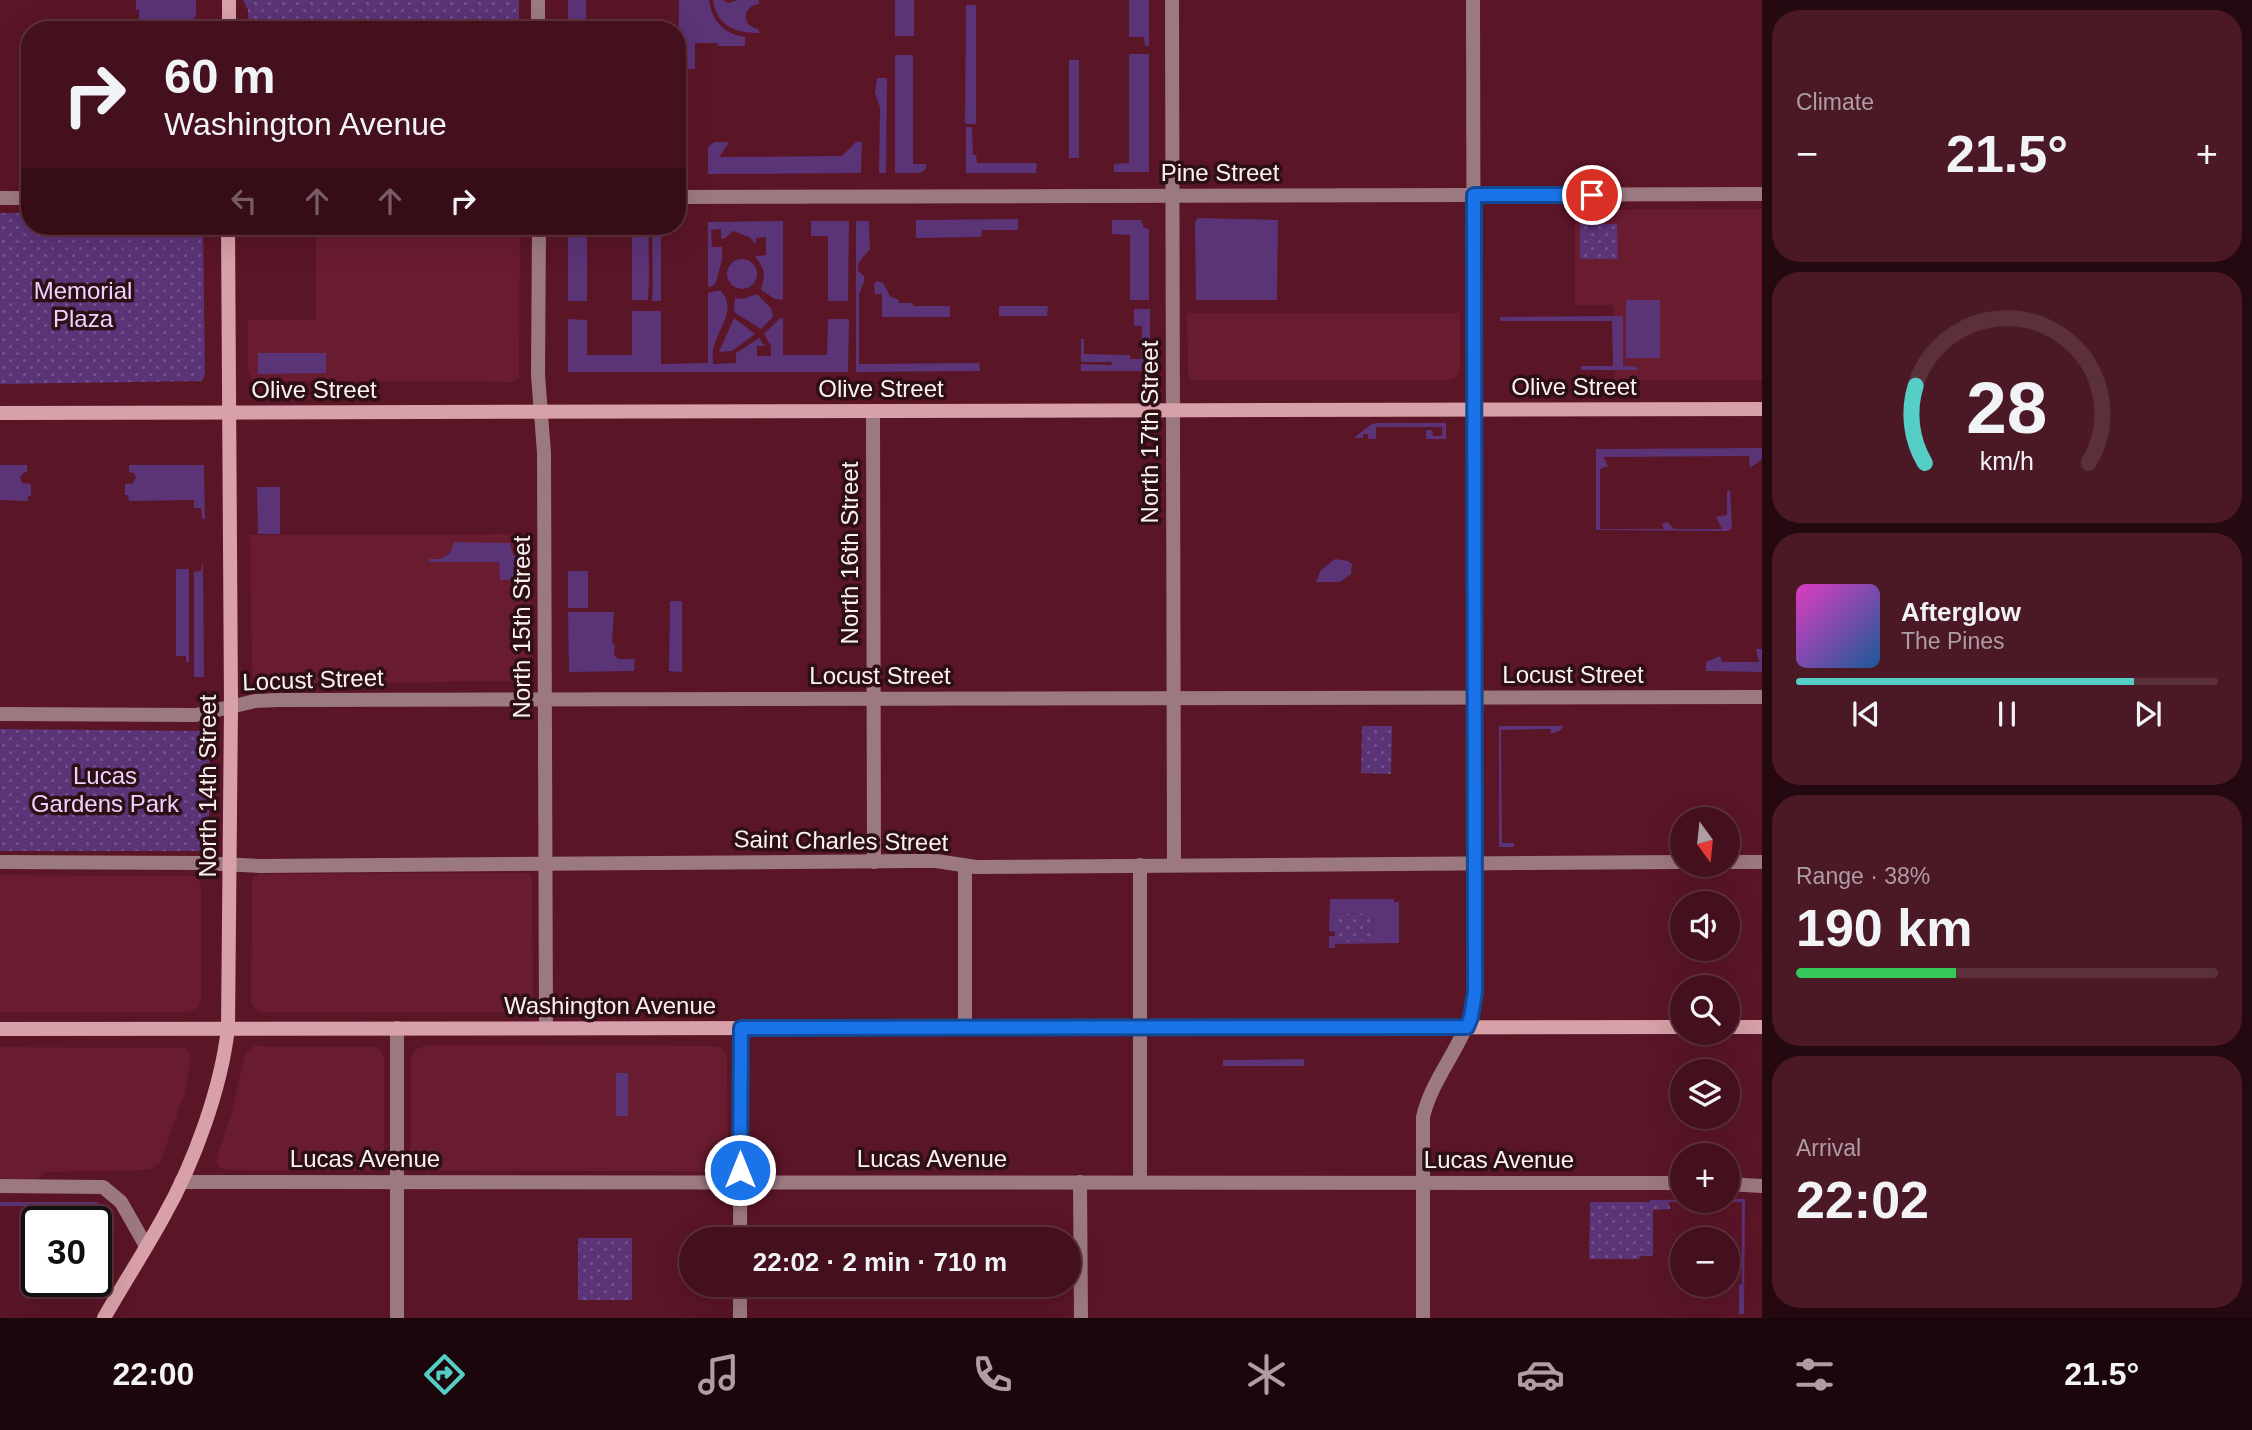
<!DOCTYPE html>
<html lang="en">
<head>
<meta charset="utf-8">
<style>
  :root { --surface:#44101d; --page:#4b1926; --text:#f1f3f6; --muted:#af9da4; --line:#5c303b; --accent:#55cec5 }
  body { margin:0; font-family:Helvetica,sans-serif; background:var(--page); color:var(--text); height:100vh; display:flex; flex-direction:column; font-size:26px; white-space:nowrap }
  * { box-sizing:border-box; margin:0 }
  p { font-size:23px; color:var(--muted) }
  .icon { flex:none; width:38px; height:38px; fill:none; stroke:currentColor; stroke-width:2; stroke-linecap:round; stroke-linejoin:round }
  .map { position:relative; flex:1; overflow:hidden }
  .details { display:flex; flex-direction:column; gap:10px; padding:10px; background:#250910; width:490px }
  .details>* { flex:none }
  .guide { position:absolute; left:21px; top:21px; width:665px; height:214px; border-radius:28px; box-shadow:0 7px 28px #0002,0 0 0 2px var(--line); background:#44101d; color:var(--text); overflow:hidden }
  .needle { width:46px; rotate:165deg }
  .fabs { position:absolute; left:1670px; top:807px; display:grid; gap:14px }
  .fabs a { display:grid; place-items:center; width:70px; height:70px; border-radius:50%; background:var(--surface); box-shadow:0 7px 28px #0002,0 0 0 2px var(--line); font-size:35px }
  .speed { position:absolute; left:21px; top:1206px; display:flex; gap:14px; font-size:35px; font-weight:700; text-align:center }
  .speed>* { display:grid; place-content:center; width:91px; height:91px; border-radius:50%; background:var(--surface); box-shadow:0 7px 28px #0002,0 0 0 2px var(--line); line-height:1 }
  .speed .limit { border:4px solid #111; border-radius:10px; background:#fff; color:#111 }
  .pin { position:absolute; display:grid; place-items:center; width:60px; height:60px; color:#fff; margin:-30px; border:4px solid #fff; border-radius:50%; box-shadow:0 2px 7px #0007 }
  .me { position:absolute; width:77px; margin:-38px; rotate:0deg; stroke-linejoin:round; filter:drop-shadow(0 0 5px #0008) }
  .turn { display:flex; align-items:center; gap:24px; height:147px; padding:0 28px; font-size:32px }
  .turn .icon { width:91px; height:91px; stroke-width:2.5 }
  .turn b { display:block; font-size:49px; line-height:60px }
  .lanes { display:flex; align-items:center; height:66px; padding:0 28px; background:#0003; justify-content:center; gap:35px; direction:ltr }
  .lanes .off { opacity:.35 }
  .big { font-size:52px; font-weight:700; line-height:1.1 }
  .details .tile { flex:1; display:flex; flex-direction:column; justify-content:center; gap:10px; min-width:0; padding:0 24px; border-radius:28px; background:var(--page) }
  .details .dial { align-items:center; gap:0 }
  .dial svg { height:182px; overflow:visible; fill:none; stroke:var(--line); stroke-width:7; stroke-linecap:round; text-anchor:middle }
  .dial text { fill:var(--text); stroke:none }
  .song { display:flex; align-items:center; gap:21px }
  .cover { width:84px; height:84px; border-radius:10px; background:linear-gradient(135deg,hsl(310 70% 55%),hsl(210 70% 35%)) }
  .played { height:7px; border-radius:4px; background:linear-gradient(90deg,var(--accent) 80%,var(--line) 80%) }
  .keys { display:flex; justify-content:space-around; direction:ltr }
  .heat { display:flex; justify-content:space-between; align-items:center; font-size:38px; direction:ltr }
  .charge { height:10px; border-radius:5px; background:linear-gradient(90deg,#34c759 38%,var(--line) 0) }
  .trip { position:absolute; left:679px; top:1227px; width:402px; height:70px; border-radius:35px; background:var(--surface); box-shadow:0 7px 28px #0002,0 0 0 2px var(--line); font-weight:700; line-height:70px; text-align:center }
  .menu { display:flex; height:112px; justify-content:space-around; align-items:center; background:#1b060c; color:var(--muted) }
  .menu .icon { width:49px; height:49px }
  .menu .current { color:var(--accent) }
  .menu b { font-size:32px; color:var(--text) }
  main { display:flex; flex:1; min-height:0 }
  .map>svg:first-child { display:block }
  .built { fill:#691b30 }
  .green { fill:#5b3377 }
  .park { fill:url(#park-dots) }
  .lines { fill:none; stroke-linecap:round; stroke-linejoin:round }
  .minor { stroke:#9c797e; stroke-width:14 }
  .tertiary { stroke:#9c797e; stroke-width:14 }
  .secondary { stroke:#d8a0a8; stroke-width:14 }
  .route-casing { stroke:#114b97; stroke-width:18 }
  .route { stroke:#1a73e8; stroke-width:12 }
  .labels { text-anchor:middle; stroke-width:7; stroke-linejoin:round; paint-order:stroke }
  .street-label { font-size:24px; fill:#faf1f2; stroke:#2d0f15 }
  .park-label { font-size:24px; fill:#ead3fe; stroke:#2d0f15 }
</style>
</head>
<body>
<main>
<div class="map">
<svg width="1762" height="1318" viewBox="0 0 1762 1318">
  <defs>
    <pattern id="park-dots" width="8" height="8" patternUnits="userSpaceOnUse" patternTransform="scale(1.75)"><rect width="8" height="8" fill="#5b3377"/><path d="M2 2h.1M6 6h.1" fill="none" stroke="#73518b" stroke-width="1.8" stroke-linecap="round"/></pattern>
  </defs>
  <rect width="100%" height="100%" fill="#5a1527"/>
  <g class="built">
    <polygon points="1762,209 1762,380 1614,380 1613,305 1575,305 1575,210"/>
    <polygon points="316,226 520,226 519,378 512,382 251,381 248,370 248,320 316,320"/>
    <polygon points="1187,313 1460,313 1460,370 1457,377 1450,380 1193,380 1190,379 1188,373"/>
    <polygon points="531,534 531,672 525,681 263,684 253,677 252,672 250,535"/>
    <polygon points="520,873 530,874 532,879 533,1000 528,1008 515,1012 261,1012 254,1009 251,1001 252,882 253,878 259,874"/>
    <polygon points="0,875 197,876 201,887 201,1001 198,1008 187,1012 0,1012"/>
    <polygon points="425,1045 718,1046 726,1053 727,1061 728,1158 726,1165 721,1170 716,1172 416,1170 411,1162 411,1060 414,1051"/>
    <polygon points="254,1046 374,1047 379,1048 384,1058 384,1167 376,1171 228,1170 221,1168 217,1164 217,1157 231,1115 245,1054"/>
    <polygon points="0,1047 185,1048 191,1056 185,1092 160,1163 150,1169 144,1170 45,1172 37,1180 0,1180"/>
  </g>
  <g class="green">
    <polygon points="136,0 196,0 196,15 191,23 191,30 177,30 177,24 139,24 139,10 136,10"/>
    <rect x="568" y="0" width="18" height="30"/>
    <path d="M 679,0 L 709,0 C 712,21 724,34 745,37 L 745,46 L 718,46 L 717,43 L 695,43 L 695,69 L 680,69 L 678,141 Z"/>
    <path d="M 713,0 L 723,0 L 728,3 L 738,0 L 759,0 L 759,4 C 747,6 742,15 749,25 L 759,30 L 759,33 C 735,33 717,26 713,0 Z"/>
    <rect x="895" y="0" width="19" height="36"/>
    <polygon points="1129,0 1149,0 1149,46 1145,46 1144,37 1129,37"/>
    <polygon points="966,5 976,5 976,124 965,124"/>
    <polygon points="1129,54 1149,54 1149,172 1114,172 1114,164 1129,163"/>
    <polygon points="895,55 913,55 913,164 926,164 926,169 920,173 895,173"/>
    <rect x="1069" y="60" width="10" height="98"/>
    <polygon points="877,78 887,78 886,173 879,173 880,108 875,92"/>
    <polygon points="966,127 972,127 973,155 976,155 977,163 1037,163 1036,173 966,173"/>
    <polygon points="714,142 727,142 728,144 719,157 842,156 856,142 862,142 861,173 708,174 708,147"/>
    <polygon points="1198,218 1278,220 1277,300 1196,300 1195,222"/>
    <polygon points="1018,219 1018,230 982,230 981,237 916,238 916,220"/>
    <polygon points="1112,220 1141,220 1144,228 1149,229 1149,300 1130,300 1130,235 1112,234"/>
    <path d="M 783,221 L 783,300 L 775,299 L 761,290 C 765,274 766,271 756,258 L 756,256 L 766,255 L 766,237 L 756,238 L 756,244 L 749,237 L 733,231 L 724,239 L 721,238 L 721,229 L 711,230 L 712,247 L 722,247 L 722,260 L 716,282 L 713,286 L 708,287 L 708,222 Z"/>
    <polygon points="811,221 849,221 848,301 828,301 828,236 811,236"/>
    <path d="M 856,221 L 869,221 L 870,249 C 864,257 857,260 858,271 L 864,276 L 864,282 L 859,294 L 859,364 L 979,363 L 980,371 L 856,372 Z"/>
    <polygon points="575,226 601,226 601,235 587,236 587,301 568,301 568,230"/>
    <path d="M 615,226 L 649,226 C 648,251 650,275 648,300 L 632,300 L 632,236 L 615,235 Z"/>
    <path d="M 653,226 L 657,226 L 661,229 L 661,301 L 652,301 C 654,275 651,251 653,226 Z"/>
    <circle cx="742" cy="274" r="15"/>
    <polygon points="876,281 883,283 890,296 899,300 899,303 913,303 913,306 950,306 950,317 882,317 882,294 875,294 874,285"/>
    <path d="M 716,291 L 721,291 C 737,310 719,327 714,346 C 712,351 713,358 713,364 L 736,363 L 736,353 L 759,338 L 765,346 L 757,346 L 757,356 L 771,356 L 771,346 L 764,334 L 779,319 L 783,318 L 783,355 L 827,355 L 828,319 L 849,319 L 848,372 L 568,372 L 568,319 L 587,320 L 587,355 L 632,355 L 632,311 L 661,311 L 661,364 L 708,363 L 708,293 Z"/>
    <polygon points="757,294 771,308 773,317 761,329 734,312 735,298 742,299"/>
    <rect x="1626" y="300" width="34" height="58"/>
    <polygon points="999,306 1048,306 1047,316 999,316"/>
    <polygon points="1134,309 1150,309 1150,371 1081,371 1081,364 1111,365 1112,362 1081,362 1081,339 1084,339 1084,354 1130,355 1130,359 1141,359 1142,326 1134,326"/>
    <polygon points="1623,316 1623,366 1637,367 1637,370 1581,370 1581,366 1613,366 1612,321 1500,321 1500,317"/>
    <polygon points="734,318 755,334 732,351 719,352"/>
    <polygon points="258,353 326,353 326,373 258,374"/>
    <polygon points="1376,423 1446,423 1446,439 1426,439 1426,430 1432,430 1433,436 1442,436 1442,427 1376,427 1376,439 1368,439 1368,434 1363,434 1363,438 1354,438 1370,425"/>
    <polygon points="1762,448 1762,459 1750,468 1749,456 1603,457 1608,466 1600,469 1600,529 1664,529 1662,524 1667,522 1674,529 1722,529 1716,517 1727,515 1727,492 1730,490 1732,528 1728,531 1596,530 1596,449"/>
    <polygon points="0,465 27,465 27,472 23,473 20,477 22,483 31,484 31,496 28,496 28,501 0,500"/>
    <polygon points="129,465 204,465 205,520 202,518 201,508 194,508 194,500 129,501 128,495 125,495 125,484 132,484 136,478 134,473 129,472"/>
    <polygon points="257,487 280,487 280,534 258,534"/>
    <polygon points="454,542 510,543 513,555 522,558 522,580 500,580 499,562 429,562 429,559 440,559 450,553"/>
    <polygon points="1335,559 1348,561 1352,564 1351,574 1340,582 1316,582 1321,570"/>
    <polygon points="203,560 204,677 194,677 194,572 201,571"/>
    <polygon points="176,569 189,569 189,662 186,662 186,656 176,656"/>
    <rect x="568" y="571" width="20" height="37"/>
    <polygon points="670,601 682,601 682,672 669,671"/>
    <polygon points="568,612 614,612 612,643 615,646 614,655 618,659 635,659 634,671 569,672"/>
    <polygon points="1756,649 1762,649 1762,672 1706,671 1706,662 1720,656 1722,662 1759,662"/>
    <path d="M 1499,726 L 1564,726 C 1560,731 1557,733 1550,733 L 1551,729 L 1501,730 L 1502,843 L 1514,843 L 1514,847 L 1499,847 Z"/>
    <polygon points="1330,899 1394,899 1394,902 1399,902 1399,943 1335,944 1335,948 1329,948 1329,936 1335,936 1335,942 1373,941 1372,913 1335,914 1335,932 1329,931"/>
    <polygon points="1304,1059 1304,1066 1223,1066 1223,1060"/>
    <rect x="616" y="1073" width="12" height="43"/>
    <polygon points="1727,1199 1745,1199 1744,1314 1739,1314 1739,1285 1742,1284 1742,1202 1650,1202 1650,1200"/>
    <path d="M 0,1202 L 96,1202 L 104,1207 L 106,1242 L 104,1252 L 96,1266 C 96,1258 99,1256 101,1249 C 105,1237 102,1219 101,1206 L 0,1206 Z"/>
  </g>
  <g class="park">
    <polygon points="243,0 519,0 519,30 248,30 248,10"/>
    <polygon points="0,213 30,213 30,226 203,226 205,374 202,381 0,384"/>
    <polygon points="1580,224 1617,224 1618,259 1580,259"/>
    <polygon points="1362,726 1392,726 1391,774 1361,773"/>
    <polygon points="0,729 204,731 210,741 209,847 200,851 0,851"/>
    <polygon points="1372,913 1373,941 1335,942 1335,914"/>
    <polygon points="1590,1202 1669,1202 1670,1209 1653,1210 1653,1256 1640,1256 1639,1259 1589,1259"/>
    <rect x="578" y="1238" width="54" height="62"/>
  </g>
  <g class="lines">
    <g class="minor">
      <polyline points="538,0 538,30"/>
      <polyline points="1172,0 1174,865"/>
      <polyline points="1473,195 1762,194"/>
      <polyline points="539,226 538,375 544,453 546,1028"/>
      <polyline points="873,412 874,862"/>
      <polyline points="0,714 196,715 255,701 278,700 1762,697"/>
      <polyline points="0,862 200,863 260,866 915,861 936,861 976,867 1682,862"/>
      <polyline points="1727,862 1762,862"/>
      <polyline points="1140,865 1140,1182"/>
      <polyline points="965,866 965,1028"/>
      <polyline points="397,1028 397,1318"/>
      <polyline points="181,1182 1682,1183"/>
      <polyline points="1080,1182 1081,1318"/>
      <polyline points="1727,1184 1762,1186"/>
      <polyline points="0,1186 103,1187 121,1202 146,1246"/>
      <polyline points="740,1239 741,1028"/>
      <polyline points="740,1318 740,1284"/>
    </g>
    <g class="tertiary">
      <polyline points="677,197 1473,195"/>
      <polyline points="0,198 30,198"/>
      <path d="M 1423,1318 L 1423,1117 C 1433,1073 1471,1039 1475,992 L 1473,0"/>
    </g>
    <g class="secondary">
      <polyline points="229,30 229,0"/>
      <polyline points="0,413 1762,409"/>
      <polyline points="1727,1027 1762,1027"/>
      <polyline points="0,1029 1682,1027"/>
      <path d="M 104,1318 C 123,1284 145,1251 164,1216 C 194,1163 221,1089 228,1028 L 231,706 L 228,226"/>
    </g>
  </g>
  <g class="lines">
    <g class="route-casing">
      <polyline id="route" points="740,1170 741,1028 1467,1027 1471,1017 1475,992 1474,195 1592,195"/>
    </g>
    <use href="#route" class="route"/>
  </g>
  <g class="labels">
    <g class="street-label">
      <text x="1220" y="181">Pine Street</text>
      <text x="1574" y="395">Olive Street</text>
      <text x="881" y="397">Olive Street</text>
      <text x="314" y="398">Olive Street</text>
      <text transform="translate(1150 432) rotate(-90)" y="8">North 17th Street</text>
      <text transform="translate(850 553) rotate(-90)" y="8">North 16th Street</text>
      <text transform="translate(522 627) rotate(-90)" y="8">North 15th Street</text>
      <text x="1573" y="683">Locust Street</text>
      <text x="880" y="684">Locust Street</text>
      <text transform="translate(313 680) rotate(-2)" y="8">Locust Street</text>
      <text transform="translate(208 786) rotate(-90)" y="8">North 14th Street</text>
      <text transform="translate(841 841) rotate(1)" y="8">Saint Charles Street</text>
      <text x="610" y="1014">Washington Avenue</text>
      <text x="365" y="1167">Lucas Avenue</text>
      <text x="932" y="1167">Lucas Avenue</text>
      <text x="1499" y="1168">Lucas Avenue</text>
    </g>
    <g class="park-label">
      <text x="83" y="299">Memorial<tspan x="83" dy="28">Plaza</tspan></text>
      <text x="105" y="784">Lucas<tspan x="105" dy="28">Gardens Park</tspan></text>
    </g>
  </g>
</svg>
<div class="fabs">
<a><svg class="needle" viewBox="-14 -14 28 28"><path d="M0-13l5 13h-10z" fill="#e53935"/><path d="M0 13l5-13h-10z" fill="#af9da4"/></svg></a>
<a><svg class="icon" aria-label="sound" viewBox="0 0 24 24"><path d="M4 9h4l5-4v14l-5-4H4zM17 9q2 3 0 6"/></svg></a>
<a><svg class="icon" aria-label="search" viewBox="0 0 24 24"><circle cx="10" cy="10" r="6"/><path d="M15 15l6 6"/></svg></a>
<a><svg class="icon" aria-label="layers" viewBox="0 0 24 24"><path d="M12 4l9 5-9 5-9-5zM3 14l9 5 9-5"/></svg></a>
<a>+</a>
<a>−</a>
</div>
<div class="speed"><div class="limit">30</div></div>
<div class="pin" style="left:1592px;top:195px;background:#d93025"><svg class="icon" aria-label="arrive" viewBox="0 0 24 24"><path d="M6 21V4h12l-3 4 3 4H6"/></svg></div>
<svg class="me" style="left:740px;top:1170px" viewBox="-20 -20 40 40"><circle r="17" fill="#1a73e8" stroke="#fff" stroke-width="3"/><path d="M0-11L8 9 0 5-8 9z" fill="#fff"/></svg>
<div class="trip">22:02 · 2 min · 710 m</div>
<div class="guide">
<div class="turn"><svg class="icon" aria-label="right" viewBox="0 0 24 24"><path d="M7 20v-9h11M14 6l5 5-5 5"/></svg><div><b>60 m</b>Washington Avenue</div></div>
<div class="lanes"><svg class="icon off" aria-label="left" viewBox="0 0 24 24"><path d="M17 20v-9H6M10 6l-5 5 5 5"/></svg><svg class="icon off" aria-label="ahead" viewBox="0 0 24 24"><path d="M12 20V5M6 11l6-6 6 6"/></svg><svg class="icon off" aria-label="ahead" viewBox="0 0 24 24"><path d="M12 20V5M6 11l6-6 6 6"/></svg><svg class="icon" aria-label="right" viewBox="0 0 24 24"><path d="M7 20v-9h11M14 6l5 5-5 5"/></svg></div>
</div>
</div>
<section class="details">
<div class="tile"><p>Climate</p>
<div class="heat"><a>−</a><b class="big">21.5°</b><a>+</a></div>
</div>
<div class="tile dial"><svg viewBox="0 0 100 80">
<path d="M14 69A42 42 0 1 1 86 69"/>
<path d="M14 69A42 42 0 0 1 10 35" stroke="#55cec5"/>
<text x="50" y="56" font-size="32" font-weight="700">28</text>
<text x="50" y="72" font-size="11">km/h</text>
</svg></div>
<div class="tile">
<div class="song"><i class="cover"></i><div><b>Afterglow</b><p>The Pines</p></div></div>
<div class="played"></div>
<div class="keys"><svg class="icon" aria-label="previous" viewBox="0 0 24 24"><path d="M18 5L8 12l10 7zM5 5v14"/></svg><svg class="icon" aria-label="pause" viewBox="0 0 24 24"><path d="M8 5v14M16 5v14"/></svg><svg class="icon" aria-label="next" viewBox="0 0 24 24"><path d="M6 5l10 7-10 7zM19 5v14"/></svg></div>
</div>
<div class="tile"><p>Range · 38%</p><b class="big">190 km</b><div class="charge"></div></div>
<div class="tile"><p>Arrival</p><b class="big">22:02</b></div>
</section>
</main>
<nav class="menu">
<b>22:00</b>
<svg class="icon current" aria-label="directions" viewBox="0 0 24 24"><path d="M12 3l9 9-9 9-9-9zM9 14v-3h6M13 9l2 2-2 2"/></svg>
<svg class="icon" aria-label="music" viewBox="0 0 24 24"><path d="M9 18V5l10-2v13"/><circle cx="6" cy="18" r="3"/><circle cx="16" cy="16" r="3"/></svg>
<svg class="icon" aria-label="phone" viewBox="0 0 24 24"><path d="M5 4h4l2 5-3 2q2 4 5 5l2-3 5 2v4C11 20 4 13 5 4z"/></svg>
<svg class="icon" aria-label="climate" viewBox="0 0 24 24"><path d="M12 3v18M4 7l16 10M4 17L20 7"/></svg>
<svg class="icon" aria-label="car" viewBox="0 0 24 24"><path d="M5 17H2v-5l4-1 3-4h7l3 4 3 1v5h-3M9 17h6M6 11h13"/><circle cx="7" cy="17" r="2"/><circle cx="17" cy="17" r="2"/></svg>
<svg class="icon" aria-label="filters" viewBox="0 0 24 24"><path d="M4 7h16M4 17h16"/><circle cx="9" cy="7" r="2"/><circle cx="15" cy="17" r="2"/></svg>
<b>21.5°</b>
</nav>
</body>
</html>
